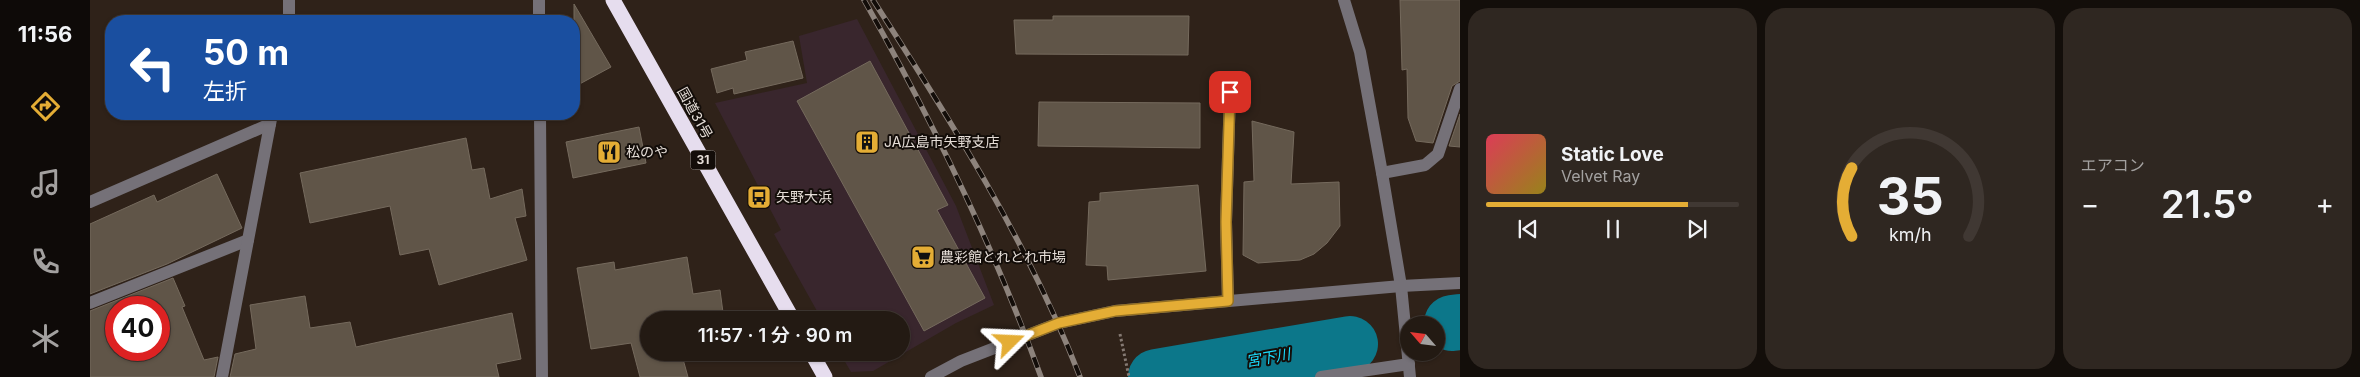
<!DOCTYPE html>
<html lang="ja">
<head>
<meta charset="utf-8">
<style>
  :root { --surface:#231a13; --page:#2f2721; --text:#f1f3f6; --muted:#a3a1a0; --line:#403833; --accent:#e4ad35 }
  body { margin:0; font-family:Inter,"Noto Sans JP",sans-serif; background:var(--page); color:var(--text); height:100vh; display:flex; flex-direction:column; font-size:19px; white-space:nowrap }
  * { box-sizing:border-box; margin:0 }
  p { font-size:16px; color:var(--muted) }
  .icon { flex:none; width:28px; height:28px; fill:none; stroke:currentColor; stroke-width:2; stroke-linecap:round; stroke-linejoin:round }
  .map { position:relative; flex:1; overflow:hidden }
  .details { display:flex; flex-direction:column; gap:8px; padding:8px; background:#130e0a; width:900px }
  .details>* { flex:none }
  .hud { position:absolute; left:15px; top:15px; width:475px; height:105px; border-radius:20px; box-shadow:0 1px 4px #0004,0 0 0 1px var(--line); background:#1a4fa0; color:#fff; overflow:hidden }
  .needle { width:32px; rotate:298deg }
  .fabs { position:absolute; left:1310px; top:316px; display:grid; gap:10px }
  .fabs a { display:grid; place-items:center; width:45px; height:45px; border-radius:50%; background:var(--surface); box-shadow:0 1px 4px #0004,0 0 0 1px var(--line); font-size:25px }
  .speed { position:absolute; left:15px; top:296px; display:flex; gap:10px; font-size:25px; font-weight:700; text-align:center }
  .speed>* { display:grid; place-content:center; width:65px; height:65px; border-radius:50%; background:var(--surface); box-shadow:0 1px 4px #0004,0 0 0 1px var(--line); line-height:1 }
  .speed .limit { border:8px solid #d22; background:#fff; color:#111 }
  .pin { position:absolute; display:grid; place-items:center; width:42px; height:42px; color:#fff; margin:-21px; border-radius:10px; box-shadow:0 2px 8px #0006 }
  .me { position:absolute; width:55px; margin:-28px; rotate:69deg; stroke-linejoin:round; filter:drop-shadow(0 0 4px #0008) }
  .turn { display:flex; align-items:center; gap:18px; height:105px; padding:0 15px; font-size:22px }
  .turn .icon { width:65px; height:65px; stroke-width:2.5 }
  .turn b { display:block; font-size:35px; line-height:42px }
  .big { font-size:38px; font-weight:600; line-height:1.1 }
  .details .tile { flex:1; display:flex; flex-direction:column; justify-content:center; gap:8px; min-width:0; padding:0 18px; border-radius:20px; background:var(--page) }
  .details .dial { align-items:center; gap:0 }
  .dial svg { height:130px; overflow:visible; fill:none; stroke:var(--line); stroke-width:7; stroke-linecap:round; text-anchor:middle }
  .dial text { fill:var(--text); stroke:none }
  .song { display:flex; align-items:center; gap:15px }
  .cover { width:60px; height:60px; border-radius:8px; background:linear-gradient(135deg,hsl(350 70% 55%),hsl(50 70% 35%)) }
  .played { height:5px; border-radius:2px; background:linear-gradient(90deg,var(--accent) 80%,var(--line) 80%) }
  .keys { display:flex; justify-content:space-around; direction:ltr }
  .heat { display:flex; justify-content:space-between; align-items:center; font-size:28px; direction:ltr }
  .details .tiles { flex:1; display:grid; gap:8px; grid-template-columns:repeat(3,1fr) }
  .trip { position:absolute; left:550px; top:311px; width:270px; height:50px; border-radius:25px; background:var(--surface); box-shadow:0 1px 4px #0004,0 0 0 1px var(--line); font-weight:600; line-height:50px; text-align:center }
  main { display:flex; flex:1; min-height:0 }
  .tabs { display:flex; flex-direction:column; width:90px; justify-content:space-around; align-items:center; background:#0e0a08; color:var(--muted) }
  .tabs .icon { width:35px; height:35px }
  .tabs .current { color:var(--accent) }
  .tabs b { font-size:22px; color:var(--text) }
  .map>svg:first-child { display:block }
  .commercial { fill:#39262d }
  .lines { fill:none; stroke-linecap:round; stroke-linejoin:round }
  .river { stroke:#0c778a; stroke-width:56 }
  .building { fill:#605548; stroke:#756a5d; fill-rule:evenodd }
  .path { stroke:#857a73; stroke-width:3; stroke-dasharray:2.5 2.5; stroke-linecap:butt }
  .minor { stroke:#757178; stroke-width:12 }
  .highway { stroke:#e6ddee; stroke-width:15 }
  .rail-casing { stroke:#8d837c; stroke-width:5.5 }
  .rail { stroke:#130d09; stroke-width:4; stroke-dasharray:11; stroke-linecap:butt }
  .route-casing { stroke:#947022; stroke-width:12 }
  .route { stroke:#e4ad35; stroke-width:9 }
  .labels { text-anchor:middle; stroke-width:4; stroke-linejoin:round; paint-order:stroke }
  .shield { fill:#130d09; stroke:#a69f99; stroke-width:1 }
  .shield-label { font-size:12px; font-weight:bold; fill:#e5ddd7 }
  .street-label { font-size:14px; fill:#e5ddd7; stroke:#130d09 }
  .poi-label { font-size:14px; fill:#e5ddd7; stroke:#130d09; text-anchor:start }
  .water-label { font-size:15px; font-style:italic; fill:#1adbfe; stroke:#130d09 }
</style>
</head>
<body>
<main>
<nav class="tabs">
<b>11:56</b>
<svg class="icon current" aria-label="directions" viewBox="0 0 24 24"><path d="M12 3l9 9-9 9-9-9zM9 14v-3h6M13 9l2 2-2 2"/></svg>
<svg class="icon" aria-label="music" viewBox="0 0 24 24"><path d="M9 18V5l10-2v13"/><circle cx="6" cy="18" r="3"/><circle cx="16" cy="16" r="3"/></svg>
<svg class="icon" aria-label="phone" viewBox="0 0 24 24"><path d="M5 4h4l2 5-3 2q2 4 5 5l2-3 5 2v4C11 20 4 13 5 4z"/></svg>
<svg class="icon" aria-label="climate" viewBox="0 0 24 24"><path d="M12 3v18M4 7l16 10M4 17L20 7"/></svg>
</nav>
<div class="map">
<svg width="1370" height="377" viewBox="0 0 1370 377">
  <rect width="100%" height="100%" fill="#2f2219"/>
  <polygon class="commercial" points="767,19 866,206 904,305 866,323 783,371 761,372 750,353 811,352 811,320 732,320 684,234 691,230 625,103 717,83 709,36"/>
  <g class="lines">
    <g class="river">
      <polyline points="1362,323 1370,322"/>
      <polyline points="1066,377 1260,344"/>
    </g>
  </g>
  <g class="building">
    <polygon points="1310,0 1370,0 1370,81 1362,86 1343,143 1326,141 1318,118 1317,69 1312,70"/>
    <polygon points="484,4 521,67 484,87"/>
    <polygon points="963,16 1099,16 1098,55 926,54 924,20 963,20"/>
    <polygon points="703,41 713,78 644,94 643,88 627,93 621,69 657,60 655,52"/>
    <polygon points="780,61 858,205 847,210 895,298 834,331 707,101"/>
    <polygon points="949,102 1110,103 1110,148 948,146"/>
    <polygon points="1370,114 1370,147 1359,146"/>
    <polygon points="1162,121 1204,132 1201,184 1249,182 1250,226 1237,243 1224,254 1210,260 1168,263 1153,255 1154,182 1164,181"/>
    <polygon points="549,127 556,163 483,178 476,142"/>
    <polygon points="376,138 382,170 394,168 400,199 432,189 436,216 425,218 437,260 349,285 339,249 310,255 300,206 220,223 210,173"/>
    <polygon points="127,174 152,228 77,264 0,294 0,224 64,195 67,202"/>
    <polygon points="1108,185 1116,271 1018,280 1017,266 996,265 999,202 1010,201 1010,193"/>
    <polygon points="597,257 603,294 630,290 634,320 559,320 559,352 591,352 598,377 550,377 541,343 501,349 487,268 524,262 525,270"/>
    <path d="M 83,278 L 95,306 L 92,307 L 114,360 L 128,357 L 124,377 L 0,377 L 0,311 ZM 26,308 L 69,308 L 69,350 L 26,350 Z"/>
    <polygon points="215,296 220,328 260,322 266,347 422,313 431,359 406,364 409,377 140,377 145,354 166,349 160,305"/>
  </g>
  <g class="lines">
    <polyline class="path" points="1030,334 1039,377"/>
    <g class="minor">
      <polyline points="449,0 449,21"/>
      <polyline points="1254,0 1270,52 1292,173 1311,286 1320,377"/>
      <polyline points="199,21 199,0"/>
      <polyline points="450,114 452,377"/>
      <polyline points="1292,173 1335,165 1348,154 1370,89"/>
      <polyline points="0,202 180,124"/>
      <polyline points="1138,301 1136,222 1140,92"/>
      <polyline points="0,303 158,240"/>
      <polyline points="132,377 182,114"/>
      <polyline points="841,377 871,361 969,323 1025,311 1311,286 1370,283"/>
      <polyline points="1231,377 1319,364"/>
    </g>
    <g class="highway">
      <polyline points="523,0 703,320"/>
      <polyline points="721,352 735,377"/>
    </g>
    <g class="rail-casing">
      <g id="rail">
        <path d="M 774,0 C 842,120 904,247 951,377"/>
        <path d="M 783,0 C 861,121 938,242 990,377"/>
      </g>
    </g>
    <use href="#rail" class="rail"/>
  </g>
  <g class="lines">
    <g class="route-casing">
      <polyline id="route" points="920,342 969,323 1025,311 1138,301 1136,222 1140,92"/>
    </g>
    <use href="#route" class="route"/>
  </g>
  <defs>
    <g id="building-square" transform="scale(1.25)"><rect x="-9" y="-9" width="18" height="18" rx="4" fill="#e4ad35" stroke="#130d09"/><path d="M-4-6H4V6H1V3H-1V6H-4ZM-2.5-4.3h1.7v1.8h-1.7ZM.8-4.3h1.7v1.8H.8ZM-2.5-1h1.7V.8h-1.7ZM.8-1h1.7V.8H.8Z" fill="#111"/></g>
    <g id="restaurant-square" transform="scale(1.25)"><rect x="-9" y="-9" width="18" height="18" rx="4" fill="#e4ad35" stroke="#130d09"/><path d="M-5-6h1v4h1v-4h1v4h1v-4h1v5L-1.5 .5V6h-2V.5L-5-1ZM5-6V6H3V1.5H1.5Q1.5-4 5-6Z" fill="#111"/></g>
    <g id="bus-square" transform="scale(1.25)"><rect x="-9" y="-9" width="18" height="18" rx="4" fill="#e4ad35" stroke="#130d09"/><path d="M-5-6H5V4H4V6H2V4H-2V6H-4V4H-5ZM-3.5-4V0h7V-4ZM-3.5 1.2v1.5H-2V1.2ZM2 1.2v1.5H3.5V1.2Z" fill="#111"/></g>
    <g id="supermarket-square" transform="scale(1.25)"><rect x="-9" y="-9" width="18" height="18" rx="4" fill="#e4ad35" stroke="#130d09"/><path d="M-6-5.5h2.5l.6 2H6L4.5 2H-2.5L-4.4-4H-6ZM-1.5 3.2a1.3 1.3 0 1 0 .1 0ZM3 3.2a1.3 1.3 0 1 0 .1 0Z" fill="#111"/></g>
  </defs>
  <g fill-rule="evenodd">
    <use href="#building-square" x="777" y="142"/>
    <use href="#restaurant-square" x="519" y="152"/>
    <use href="#bus-square" x="669" y="197"/>
    <use href="#supermarket-square" x="833" y="257"/>
  </g>
  <g class="labels">
    <rect class="shield" x="600.5" y="150.5" width="25" height="19" rx="4"/>
    <g class="shield-label">
      <text x="613" y="164">31</text>
    </g>
    <g class="street-label">
      <text transform="translate(605 113) rotate(61)" y="5">国道31号</text>
    </g>
    <g class="poi-label">
      <text x="794" y="147">JA広島市矢野支店</text>
      <text x="536" y="157">松のや</text>
      <text x="686" y="202">矢野大浜</text>
      <text x="850" y="262">農彩館とれとれ市場</text>
    </g>
    <g class="water-label">
      <text transform="translate(1178 358) rotate(-10)" y="5">宮下川</text>
    </g>
  </g>
</svg>
<div class="fabs">
<a><svg class="needle" viewBox="-14 -14 28 28"><path d="M0-13l5 13h-10z" fill="#e53935"/><path d="M0 13l5-13h-10z" fill="#a3a1a0"/></svg></a>
</div>
<div class="speed"><div class="limit">40</div></div>
<div class="pin" style="left:1140px;top:92px;background:#d93025"><svg class="icon" aria-label="arrive" viewBox="0 0 24 24"><path d="M6 21V4h12l-3 4 3 4H6"/></svg></div>
<svg class="me" style="left:920px;top:342px" viewBox="-20 -20 40 40"><path d="M0-17L14 15 0 8-14 15z" fill="#e4ad35" stroke="#fff" stroke-width="4"/></svg>
<div class="trip">11:57 · 1 分 · 90 m</div>
<div class="hud">
<div class="turn"><svg class="icon" aria-label="left" viewBox="0 0 24 24"><path d="M17 20v-9H6M10 6l-5 5 5 5"/></svg><div><b>50 m</b>左折</div></div>
</div>
</div>
<section class="details">
<div class="tiles">
<div class="tile">
<div class="song"><i class="cover"></i><div><b>Static Love</b><p>Velvet Ray</p></div></div>
<div class="played"></div>
<div class="keys"><svg class="icon" aria-label="previous" viewBox="0 0 24 24"><path d="M18 5L8 12l10 7zM5 5v14"/></svg><svg class="icon" aria-label="pause" viewBox="0 0 24 24"><path d="M8 5v14M16 5v14"/></svg><svg class="icon" aria-label="next" viewBox="0 0 24 24"><path d="M6 5l10 7-10 7zM19 5v14"/></svg></div>
</div>
<div class="tile dial"><svg viewBox="0 0 100 80">
<path d="M14 69A42 42 0 1 1 86 69"/>
<path d="M14 69A42 42 0 0 1 14 27" stroke="#e4ad35"/>
<text x="50" y="56" font-size="32" font-weight="700">35</text>
<text x="50" y="72" font-size="11">km/h</text>
</svg></div>
<div class="tile"><p>エアコン</p>
<div class="heat"><a>−</a><b class="big">21.5°</b><a>+</a></div>
</div>
</div>
</section>
</main>
</body>
</html>
